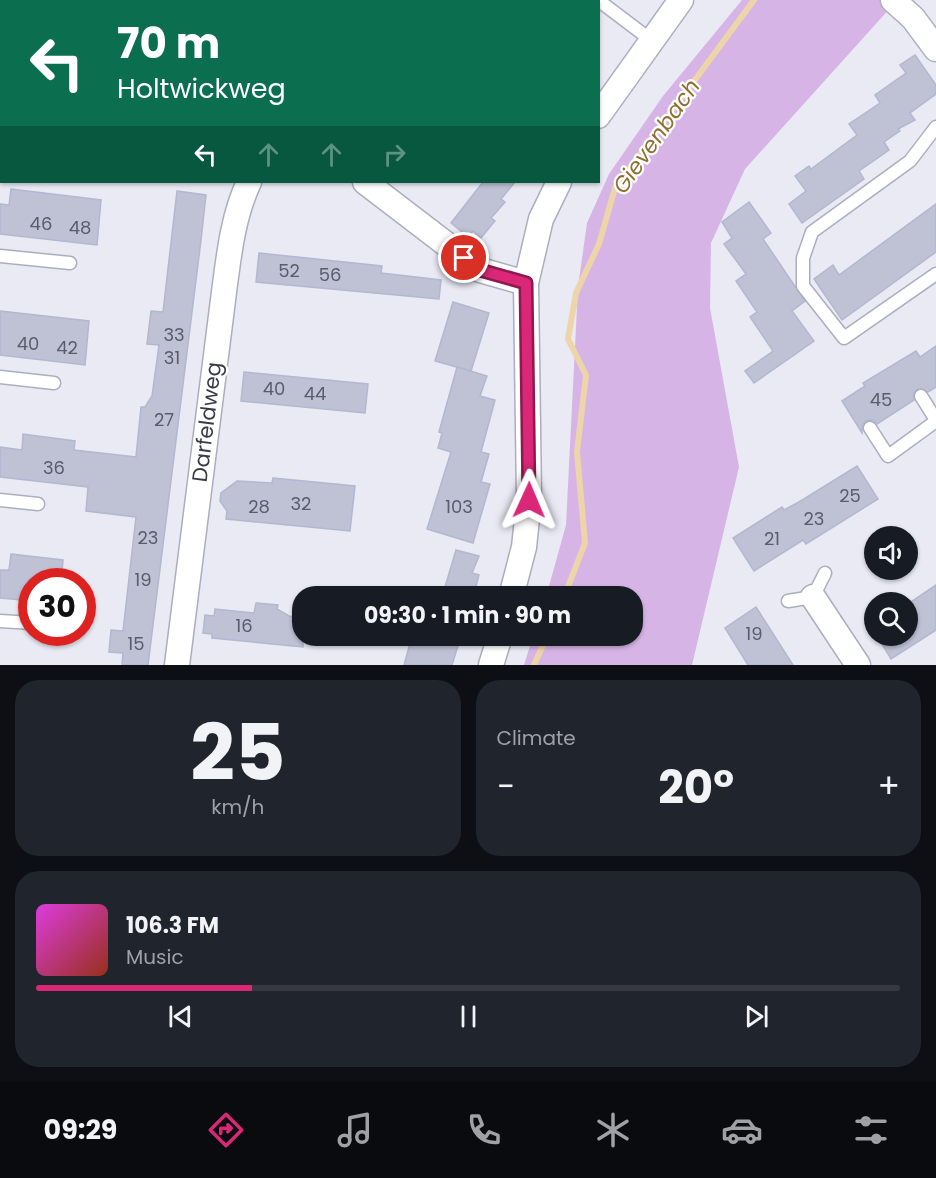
<!DOCTYPE html>
<html lang="en">
<head>
<meta charset="utf-8">
<style>
  :root { --surface:#171b24; --page:#20242c; --text:#f1f3f6; --muted:#9ea1a6; --line:#363941; --accent:#db2777 }
  body { margin:0; font-family:Poppins,sans-serif; background:var(--page); color:var(--text); height:100vh; display:flex; flex-direction:column; font-size:22px; white-space:nowrap }
  * { box-sizing:border-box; margin:0 }
  p { font-size:20px; color:var(--muted) }
  .icon { flex:none; width:33px; height:33px; fill:none; stroke:currentColor; stroke-width:2; stroke-linecap:round; stroke-linejoin:round }
  .map { position:relative; height:665px; overflow:hidden }
  .panel { display:flex; flex-direction:column; gap:15px; padding:15px; background:#0d0f14; flex:1 }
  .panel>* { flex:none }
  .hud { position:absolute; left:0px; top:0px; width:600px; height:183px; box-shadow:0 2px 4px #0004; background:#0b6e4f; color:#fff; overflow:hidden }
  .controls { position:absolute; left:864px; top:526px; display:grid; gap:12px }
  .controls a { display:grid; place-items:center; width:54px; height:54px; border-radius:50%; background:var(--surface); box-shadow:0 2px 4px #0004; font-size:30px }
  .speed { position:absolute; left:18px; top:568px; display:flex; gap:12px; font-size:30px; font-weight:700; text-align:center }
  .speed>* { display:grid; place-content:center; width:78px; height:78px; border-radius:50%; background:var(--surface); box-shadow:0 2px 4px #0004; line-height:1 }
  .speed .limit { border:9px solid #d22; background:#fff; color:#111 }
  .pin { position:absolute; display:grid; place-items:center; width:51px; height:51px; color:#fff; margin:-26px; border:3px solid #fff; border-radius:50%; box-shadow:0 2px 6px #0007 }
  .me { position:absolute; width:66px; margin:-33px; rotate:1deg; stroke-linejoin:round; filter:drop-shadow(0 0 4px #0008) }
  .turn { display:flex; align-items:center; gap:21px; height:126px; padding:0 18px; font-size:27px }
  .turn .icon { width:78px; height:78px; stroke-width:2.5 }
  .turn b { display:block; font-size:42px; line-height:51px }
  .lanes { display:flex; align-items:center; height:57px; padding:0 18px; background:#0003; justify-content:center; gap:30px; direction:ltr }
  .lanes .off { opacity:.35 }
  .big { font-size:45px; font-weight:700; line-height:1.1 }
  .panel .widget { flex:1; display:flex; flex-direction:column; justify-content:center; gap:9px; min-width:0; padding:0 21px; border-radius:24px; background:var(--page) }
  .panel .dial { align-items:center; gap:0 }
  .dial b { font-size:78px; line-height:1 }
  .song { display:flex; align-items:center; gap:18px }
  .cover { width:72px; height:72px; border-radius:9px; background:linear-gradient(135deg,hsl(300 70% 55%),hsl(10 70% 35%)) }
  .played { height:6px; border-radius:3px; background:linear-gradient(90deg,var(--accent) 25%,var(--line) 25%) }
  .keys { display:flex; justify-content:space-around; direction:ltr }
  .heat { display:flex; justify-content:space-between; align-items:center; font-size:33px; direction:ltr }
  .panel .tiles { flex:1; display:grid; gap:15px; grid-template-columns:1fr 1fr }
  .widget:last-child { grid-column:span 2 }
  .trip { position:absolute; left:292px; top:586px; width:351px; height:60px; border-radius:24px; background:var(--surface); box-shadow:0 2px 4px #0004; font-weight:700; line-height:60px; text-align:center }
  .tab-bar { display:flex; height:96px; justify-content:space-around; align-items:center; background:#090b0e; color:var(--muted) }
  .tab-bar .icon { width:42px; height:42px }
  .tab-bar .on { color:var(--accent) }
  .tab-bar b { font-size:27px; color:var(--text) }
  .map>svg:first-child { display:block }
  .green { fill:#d7b4e6 }
  .lines { fill:none; stroke-linecap:round; stroke-linejoin:round }
  .stream { stroke:#edd5a9; stroke-width:6 }
  .building { fill:#bfc2d5; stroke:#b3b7cf; stroke-width:1.5 }
  .service-casing { stroke:#acaebf; stroke-width:15 }
  .minor-casing { stroke:#acaebf; stroke-width:27 }
  .service { stroke:#fff; stroke-width:12 }
  .minor { stroke:#fff; stroke-width:24 }
  .route-casing { stroke:#8e194d; stroke-width:15 }
  .route { stroke:#db2777; stroke-width:10 }
  .labels { text-anchor:middle; stroke-width:4.5; stroke-linejoin:round; paint-order:stroke }
  .number-label { font-size:18px; fill:#5a5c6a }
  .street-label { font-size:21px; fill:#383a47; stroke:#fff }
  .water-label { font-size:22px; font-style:italic; fill:#8f6f2e; stroke:#fff }
</style>
</head>
<body>
<div class="map">
<svg width="936" height="665" viewBox="0 0 936 665">
  <rect width="100%" height="100%" fill="#e9eaf4"/>
  <polygon class="green" points="742,0 903,0 892,6 745,169 711,243 710,308 739,467 692,665 524,665 533,636 633,636 633,597 546,597 566,525 578,287 587,223 609,174 663,96"/>
  <g class="lines">
    <g class="stream">
      <polyline points="564,597 585,543 577,452 586,375 568,339 576,293 599,244 615,188 754,0"/>
      <polyline points="534,665 547,636"/>
    </g>
  </g>
  <g class="building">
    <polygon points="915,55 936,85 936,94 910,113 915,120 898,129 900,131 884,142 889,150 859,171 864,179 802,223 789,204 806,191 795,176 809,166 811,169 857,135 849,124 880,103 875,95 906,73 900,65"/>
    <polygon points="483,182 515,182 501,199 505,202 491,218 495,221 481,238 473,231 468,237 451,223"/>
    <polygon points="11,189 101,200 97,245 0,234 0,204 9,205"/>
    <polygon points="177,191 206,195 201,240 148,665 122,665 123,653 109,652 111,630 123,631 136,517 86,511 88,487 0,477 0,447 22,450 23,434 75,441 74,450 136,457 141,407 145,407 152,396 159,345 147,344 151,311 163,312"/>
    <polygon points="749,202 771,233 763,239 805,301 792,311 814,341 754,383 745,371 773,351 750,317 757,312 736,281 746,274 724,244 732,238 722,222"/>
    <polygon points="936,204 936,252 842,320 814,279 833,265 839,275"/>
    <polygon points="259,253 382,266 381,273 441,280 439,299 256,282"/>
    <polygon points="453,302 489,313 471,371 435,361"/>
    <polygon points="0,311 89,321 85,365 0,355"/>
    <polygon points="936,346 936,387 928,392 917,389 914,393 914,400 877,424 873,420 866,421 862,425 862,433 842,401 865,386 863,383 916,351 920,357"/>
    <polygon points="457,367 487,376 480,396 495,400 481,452 489,454 481,482 490,484 473,543 427,529 451,452 438,448 442,433 439,432"/>
    <polygon points="244,372 368,384 365,413 241,401"/>
    <polygon points="857,466 878,499 806,544 803,540 754,571 733,538 782,507 784,510 799,502"/>
    <polygon points="273,478 355,486 350,531 226,519 227,511 220,501 221,493 237,481 272,483"/>
    <polygon points="456,550 479,556 472,573 479,575 473,597 442,597"/>
    <polygon points="11,554 63,560 61,582 32,582 32,601 0,598 0,570 9,570"/>
    <polygon points="936,585 936,630 891,659 877,636 908,636 908,604"/>
    <polygon points="256,603 278,605 277,609 289,616 303,618 303,647 212,638 212,634 203,633 205,615 214,616 215,609 254,613"/>
    <polygon points="756,607 793,665 748,665 725,628"/>
    <polygon points="416,636 461,636 452,665 404,665 411,640 415,641"/>
  </g>
  <g class="lines">
    <g class="service-casing">
      <g id="service">
        <polyline points="598,0 651,40"/>
        <polyline points="936,127 910,161 812,232 803,258 803,286 844,338 936,274"/>
        <polyline points="0,134 2,134"/>
        <polyline points="0,256 70,263"/>
        <polyline points="0,377 54,383"/>
        <polyline points="921,396 936,420"/>
        <polyline points="870,428 888,456 936,421"/>
        <polyline points="0,500 38,504"/>
        <polyline points="788,601 813,597 825,573"/>
        <polyline points="0,621 32,623"/>
      </g>
    </g>
    <g class="minor-casing">
      <g id="minor">
        <polyline points="7,0 14,2"/>
        <polyline points="893,0 913,18 936,49"/>
        <polyline points="598,116 681,0"/>
        <polyline points="365,182 480,270 526,283"/>
        <polyline points="511,597 524,547 529,500 526,283 541,219 559,182"/>
        <polyline points="813,597 858,665"/>
        <path d="M 177,665 L 224,292 C 229,254 233,216 249,182"/>
        <polyline points="491,665 500,636"/>
      </g>
    </g>
    <use href="#service" class="service"/>
    <use href="#minor" class="minor"/>
  </g>
  <g class="lines">
    <g class="route-casing">
      <polyline id="route" points="464,258 480,270 526,283 529,500"/>
    </g>
    <use href="#route" class="route"/>
  </g>
  <g class="labels">
    <g class="number-label">
      <text x="41" y="230">46</text>
      <text x="80" y="234">48</text>
      <text x="289" y="277">52</text>
      <text x="330" y="281">56</text>
      <text x="174" y="341">33</text>
      <text x="28" y="350">40</text>
      <text x="67" y="354">42</text>
      <text x="172" y="364">31</text>
      <text x="274" y="395">40</text>
      <text x="315" y="400">44</text>
      <text x="881" y="406">45</text>
      <text x="164" y="426">27</text>
      <text x="54" y="474">36</text>
      <text x="850" y="502">25</text>
      <text x="301" y="510">32</text>
      <text x="259" y="513">28</text>
      <text x="459" y="513">103</text>
      <text x="814" y="525">23</text>
      <text x="148" y="544">23</text>
      <text x="772" y="545">21</text>
      <text x="143" y="586">19</text>
      <text x="244" y="632">16</text>
      <text x="754" y="640">19</text>
      <text x="136" y="650">15</text>
    </g>
    <g class="street-label">
      <text transform="translate(207 422) rotate(-83)" y="7">Darfeldweg</text>
    </g>
    <g class="water-label">
      <text transform="translate(656 136) rotate(-55)" y="8">Gievenbach</text>
    </g>
  </g>
</svg>
<div class="controls">
<a><svg class="icon" aria-label="sound" viewBox="0 0 24 24"><path d="M4 9h4l5-4v14l-5-4H4zM17 9q2 3 0 6"/></svg></a>
<a><svg class="icon" aria-label="search" viewBox="0 0 24 24"><circle cx="10" cy="10" r="6"/><path d="M15 15l6 6"/></svg></a>
</div>
<div class="speed"><div class="limit">30</div></div>
<div class="pin" style="left:464px;top:258px;background:#d93025"><svg class="icon" aria-label="arrive" viewBox="0 0 24 24"><path d="M6 21V4h12l-3 4 3 4H6"/></svg></div>
<svg class="me" style="left:529px;top:500px" viewBox="-20 -20 40 40"><path d="M0-17L14 15 0 8-14 15z" fill="#db2777" stroke="#fff" stroke-width="4"/></svg>
<div class="trip">09:30 · 1 min · 90 m</div>
<div class="hud">
<div class="turn"><svg class="icon" aria-label="left" viewBox="0 0 24 24"><path d="M17 20v-9H6M10 6l-5 5 5 5"/></svg><div><b>70 m</b>Holtwickweg</div></div>
<div class="lanes"><svg class="icon" aria-label="left" viewBox="0 0 24 24"><path d="M17 20v-9H6M10 6l-5 5 5 5"/></svg><svg class="icon off" aria-label="ahead" viewBox="0 0 24 24"><path d="M12 20V5M6 11l6-6 6 6"/></svg><svg class="icon off" aria-label="ahead" viewBox="0 0 24 24"><path d="M12 20V5M6 11l6-6 6 6"/></svg><svg class="icon off" aria-label="right" viewBox="0 0 24 24"><path d="M7 20v-9h11M14 6l5 5-5 5"/></svg></div>
</div>
</div>
<section class="panel">
<div class="tiles">
<div class="widget dial"><b>25</b><p>km/h</p></div>
<div class="widget"><p>Climate</p>
<div class="heat"><a>−</a><b class="big">20°</b><a>+</a></div>
</div>
<div class="widget">
<div class="song"><i class="cover"></i><div><b>106.3 FM</b><p>Music</p></div></div>
<div class="played"></div>
<div class="keys"><svg class="icon" aria-label="previous" viewBox="0 0 24 24"><path d="M18 5L8 12l10 7zM5 5v14"/></svg><svg class="icon" aria-label="pause" viewBox="0 0 24 24"><path d="M8 5v14M16 5v14"/></svg><svg class="icon" aria-label="next" viewBox="0 0 24 24"><path d="M6 5l10 7-10 7zM19 5v14"/></svg></div>
</div>
</div>
</section>
<nav class="tab-bar">
<b>09:29</b>
<svg class="icon on" aria-label="directions" viewBox="0 0 24 24"><path d="M12 3l9 9-9 9-9-9zM9 14v-3h6M13 9l2 2-2 2"/></svg>
<svg class="icon" aria-label="music" viewBox="0 0 24 24"><path d="M9 18V5l10-2v13"/><circle cx="6" cy="18" r="3"/><circle cx="16" cy="16" r="3"/></svg>
<svg class="icon" aria-label="phone" viewBox="0 0 24 24"><path d="M5 4h4l2 5-3 2q2 4 5 5l2-3 5 2v4C11 20 4 13 5 4z"/></svg>
<svg class="icon" aria-label="climate" viewBox="0 0 24 24"><path d="M12 3v18M4 7l16 10M4 17L20 7"/></svg>
<svg class="icon" aria-label="car" viewBox="0 0 24 24"><path d="M5 17H2v-5l4-1 3-4h7l3 4 3 1v5h-3M9 17h6M6 11h13"/><circle cx="7" cy="17" r="2"/><circle cx="17" cy="17" r="2"/></svg>
<svg class="icon" aria-label="filters" viewBox="0 0 24 24"><path d="M4 7h16M4 17h16"/><circle cx="9" cy="7" r="2"/><circle cx="15" cy="17" r="2"/></svg>
</nav>
</body>
</html>
